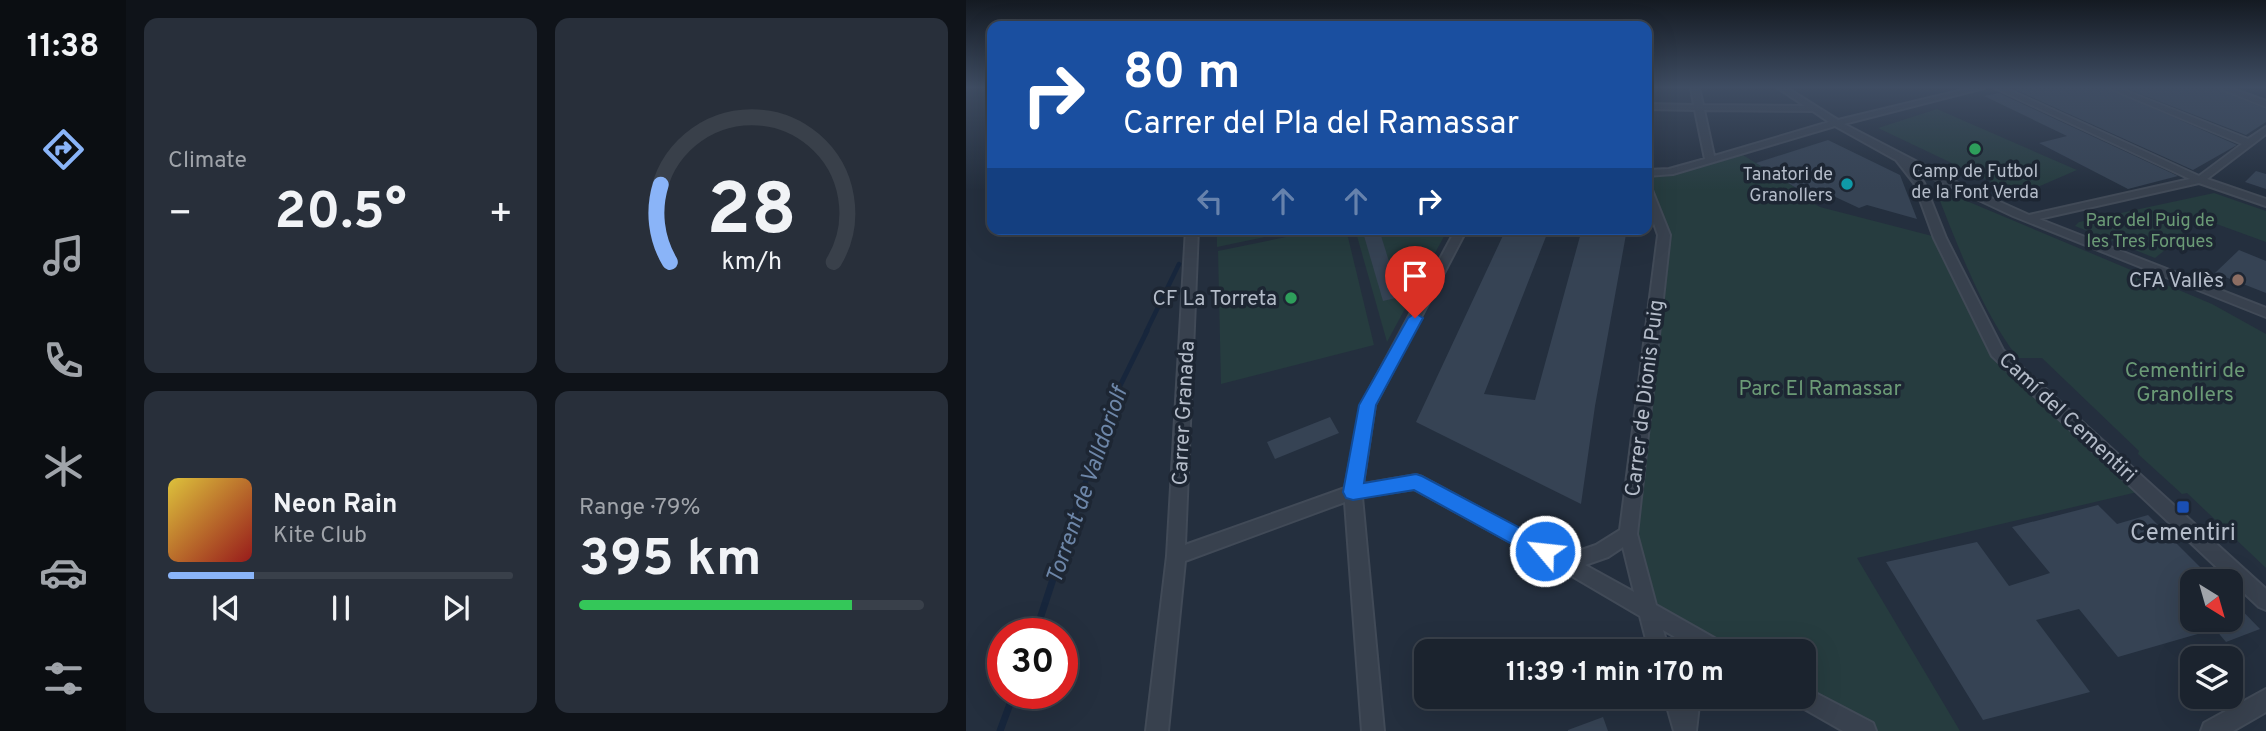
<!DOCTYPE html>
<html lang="en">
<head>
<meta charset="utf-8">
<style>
  :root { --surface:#1b232e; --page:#282f3a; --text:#f1f3f6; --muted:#a0a4aa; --line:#39404a; --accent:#8ab4f8 }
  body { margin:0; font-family:Overpass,sans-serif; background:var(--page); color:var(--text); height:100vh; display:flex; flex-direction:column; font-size:26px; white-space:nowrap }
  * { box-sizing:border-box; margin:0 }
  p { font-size:23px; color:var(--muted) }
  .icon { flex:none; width:38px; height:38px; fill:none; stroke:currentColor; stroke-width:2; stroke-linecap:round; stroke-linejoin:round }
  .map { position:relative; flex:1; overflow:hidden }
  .sheet { display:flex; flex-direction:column; gap:18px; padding:18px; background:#0f1319; width:840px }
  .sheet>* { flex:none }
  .guide { position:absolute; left:21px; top:21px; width:665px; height:214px; border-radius:14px; box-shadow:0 7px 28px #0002,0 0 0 2px var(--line); background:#1a4fa0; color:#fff; overflow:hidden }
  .needle { width:46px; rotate:143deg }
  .fabs { position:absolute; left:1214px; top:569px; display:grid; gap:14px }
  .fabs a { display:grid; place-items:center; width:63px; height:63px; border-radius:14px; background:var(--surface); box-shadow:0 7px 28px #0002,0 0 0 2px var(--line); font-size:35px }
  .speed { position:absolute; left:21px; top:618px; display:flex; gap:14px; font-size:35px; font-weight:700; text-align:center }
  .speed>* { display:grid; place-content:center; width:91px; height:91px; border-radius:50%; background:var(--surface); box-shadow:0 7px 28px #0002,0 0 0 2px var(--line); line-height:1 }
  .speed .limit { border:10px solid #d22; background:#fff; color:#111 }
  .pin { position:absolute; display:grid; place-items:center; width:60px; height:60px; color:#fff; margin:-72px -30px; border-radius:50% 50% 50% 0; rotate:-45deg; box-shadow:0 0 7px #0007 }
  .pin .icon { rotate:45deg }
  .me { position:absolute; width:77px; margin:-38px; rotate:298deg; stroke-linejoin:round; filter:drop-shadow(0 0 5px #0008) }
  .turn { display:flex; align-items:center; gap:24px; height:147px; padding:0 21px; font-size:32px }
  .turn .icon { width:91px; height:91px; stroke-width:2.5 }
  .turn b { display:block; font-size:49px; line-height:60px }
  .lanes { display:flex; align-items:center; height:66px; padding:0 21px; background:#0003; justify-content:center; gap:35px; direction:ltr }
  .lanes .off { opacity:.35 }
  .big { font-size:52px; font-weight:700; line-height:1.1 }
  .sheet .tile { flex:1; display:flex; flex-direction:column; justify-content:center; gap:10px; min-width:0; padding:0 24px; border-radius:14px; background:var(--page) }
  .sheet .dial { align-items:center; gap:0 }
  .dial svg { height:182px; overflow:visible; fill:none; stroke:var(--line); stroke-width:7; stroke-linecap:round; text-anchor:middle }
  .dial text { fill:var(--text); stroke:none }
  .song { display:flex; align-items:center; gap:21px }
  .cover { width:84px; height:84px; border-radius:10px; background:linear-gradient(135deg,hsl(50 70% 55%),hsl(0 70% 35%)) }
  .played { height:7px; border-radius:4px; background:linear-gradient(90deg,var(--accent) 25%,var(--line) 25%) }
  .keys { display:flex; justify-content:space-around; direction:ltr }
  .heat { display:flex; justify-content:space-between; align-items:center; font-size:38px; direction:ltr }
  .charge { height:10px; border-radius:5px; background:linear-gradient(90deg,#34c759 79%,var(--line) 0) }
  .sheet .tiles { flex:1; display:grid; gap:18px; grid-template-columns:repeat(2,1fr) }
  .trip { position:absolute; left:448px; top:639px; width:402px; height:70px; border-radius:14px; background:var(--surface); box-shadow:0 7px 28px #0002,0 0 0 2px var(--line); font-weight:700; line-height:70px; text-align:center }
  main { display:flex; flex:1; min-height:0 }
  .dock { display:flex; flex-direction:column; width:126px; justify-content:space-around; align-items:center; background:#0b0e12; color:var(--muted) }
  .dock .icon { width:49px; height:49px }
  .dock .on { color:var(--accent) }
  .dock b { font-size:32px; color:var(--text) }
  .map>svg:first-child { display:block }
  .green { fill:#263c3f }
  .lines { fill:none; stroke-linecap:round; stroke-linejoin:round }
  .stream-far2 { stroke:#17263c; stroke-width:4.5 }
  .stream-far1 { stroke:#17263c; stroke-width:5 }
  .stream { stroke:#17263c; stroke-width:7 }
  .building { fill:#364354 }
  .street-casing { stroke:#414a57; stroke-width:4 }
  .street { fill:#38414e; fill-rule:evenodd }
  .route { fill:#1a73e8; stroke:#114b97; stroke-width:2 }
  .leisure-dot { fill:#2e9e5b; stroke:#1d2633; stroke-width:2.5 }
  .culture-dot { fill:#0f9aa8; stroke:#1d2633; stroke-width:2.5 }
  .education-dot { fill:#8d6e63; stroke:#1d2633; stroke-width:2.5 }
  .transit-dot { fill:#1a4fb4; stroke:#1d2633; stroke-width:2.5 }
  .labels { text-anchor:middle; stroke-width:7; stroke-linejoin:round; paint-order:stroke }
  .far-poi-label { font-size:18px; fill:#b4bcc9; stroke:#1d2633 }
  .far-park-label { font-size:18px; fill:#6b9a76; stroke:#1d2633 }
  .poi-label { font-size:21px; fill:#b4bcc9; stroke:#1d2633; text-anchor:end }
  .park-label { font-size:21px; fill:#6b9a76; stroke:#1d2633 }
  .street-label { font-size:21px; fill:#b4bcc9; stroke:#1d2633 }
  .water-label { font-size:23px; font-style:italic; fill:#6d86a8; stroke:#1d2633 }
  .near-poi-label { font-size:24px; fill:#b4bcc9; stroke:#1d2633 }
</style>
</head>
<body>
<main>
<nav class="dock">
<b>11:38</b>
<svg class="icon on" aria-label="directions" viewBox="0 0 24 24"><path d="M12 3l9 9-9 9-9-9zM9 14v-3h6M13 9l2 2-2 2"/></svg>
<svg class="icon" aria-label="music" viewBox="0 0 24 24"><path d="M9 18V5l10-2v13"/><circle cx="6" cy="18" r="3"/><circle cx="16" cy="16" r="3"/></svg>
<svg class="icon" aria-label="phone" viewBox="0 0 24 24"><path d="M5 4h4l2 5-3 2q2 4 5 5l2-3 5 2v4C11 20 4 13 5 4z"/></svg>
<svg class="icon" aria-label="climate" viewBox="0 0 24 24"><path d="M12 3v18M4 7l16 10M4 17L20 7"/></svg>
<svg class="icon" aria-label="car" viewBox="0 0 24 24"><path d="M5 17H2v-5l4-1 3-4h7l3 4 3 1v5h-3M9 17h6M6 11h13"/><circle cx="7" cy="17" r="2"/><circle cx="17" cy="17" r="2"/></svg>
<svg class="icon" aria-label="filters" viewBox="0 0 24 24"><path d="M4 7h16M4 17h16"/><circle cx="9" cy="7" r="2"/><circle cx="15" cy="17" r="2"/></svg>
</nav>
<section class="sheet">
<div class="tiles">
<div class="tile"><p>Climate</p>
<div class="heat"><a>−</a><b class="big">20.5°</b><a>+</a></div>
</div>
<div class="tile dial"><svg viewBox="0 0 100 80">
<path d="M14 69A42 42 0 1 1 86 69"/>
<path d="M14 69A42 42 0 0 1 10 35" stroke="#8ab4f8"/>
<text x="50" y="56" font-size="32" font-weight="700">28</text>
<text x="50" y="72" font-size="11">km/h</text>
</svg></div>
<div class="tile">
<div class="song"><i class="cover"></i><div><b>Neon Rain</b><p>Kite Club</p></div></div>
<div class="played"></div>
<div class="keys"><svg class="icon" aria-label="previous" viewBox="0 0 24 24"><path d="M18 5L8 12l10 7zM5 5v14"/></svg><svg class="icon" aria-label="pause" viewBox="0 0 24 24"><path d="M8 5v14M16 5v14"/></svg><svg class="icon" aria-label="next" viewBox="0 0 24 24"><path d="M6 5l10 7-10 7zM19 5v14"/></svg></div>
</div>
<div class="tile"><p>Range · 79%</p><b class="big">395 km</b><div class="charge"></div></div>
</div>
</section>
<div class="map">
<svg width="1300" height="731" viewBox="0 0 1300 731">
  <rect width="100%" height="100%" fill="#242f3e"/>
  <g class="green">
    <polygon points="971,109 1111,170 1053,195 912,128"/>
    <polygon points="772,152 848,199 843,201 854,207 974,238 1031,353 1180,490 891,558 994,731 899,731 838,696 838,651 752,651 679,608 663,534 698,236 681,190 681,173 704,172"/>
    <path d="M 977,191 L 1246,304 L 1300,334 L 1300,568 L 1221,493 L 1216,494 L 1172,454 L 1173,451 L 1076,358 L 1052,358 C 1017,313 992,247 971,193 Z"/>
    <polygon points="1248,193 1300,211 1300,242 1245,222 1231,220 1218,229 1219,234 1189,258 1109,226 1113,222"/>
    <polygon points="251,229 338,229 251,247"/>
    <polygon points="359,229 380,229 408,345 255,384 252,251"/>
    <polygon points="389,229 482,229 421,342"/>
  </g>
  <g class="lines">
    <polyline class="stream-far2" points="180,332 213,264"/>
    <polyline class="stream-far1" points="111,508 145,404 181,331"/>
    <g class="stream">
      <polyline points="69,634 111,506"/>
      <polyline points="34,731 48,693"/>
    </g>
  </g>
  <g class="building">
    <polygon points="1055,88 1141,88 1271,145 1227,170 1048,89"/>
    <polygon points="1159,88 1250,88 1300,109 1300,122 1280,135"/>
    <polygon points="1033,93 1212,176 1162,189 1073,143 1101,136 1018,96"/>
    <polygon points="862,140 934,175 951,219 901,205 893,208 863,194 848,199 790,163"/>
    <polygon points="1290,171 1300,174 1300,189 1279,182"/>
    <polygon points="396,229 413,229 434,297 417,301"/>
    <polygon points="540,229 583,229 518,394 569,400 616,229 661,229 629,406 615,504 450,422"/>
    <polygon points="1273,250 1300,261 1300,293 1249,273"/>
    <polygon points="364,417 373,433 309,459 301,442"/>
    <polygon points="1132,505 1151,524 1182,515 1248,581 1227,581 1227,620 1265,620 1265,599 1294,629 1260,642 1249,629 1152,657 1113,609 1070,620 1124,692 1017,720 920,562 1011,542 1043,586 1084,573 1046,527"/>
    <polygon points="637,717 642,731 602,731 602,730"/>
  </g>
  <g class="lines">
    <g class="street-casing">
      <g id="street">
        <path d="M 725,88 L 733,88 L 737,105 L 839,106 L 812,88 L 821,88 L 872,120 L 1005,88 L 1018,88 L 878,124 L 994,184 L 1063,215 L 1224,179 L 1029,88 L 1039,88 L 1233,176 L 1276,144 L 1143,88 L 1153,88 L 1282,139 L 1300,127 L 1300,134 L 1241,179 L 1300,199 L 1300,206 L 1233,183 L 1073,219 L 1300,308 L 1300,317 L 1047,216 L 947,169 L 958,183 L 980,238 L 1037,350 L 1300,589 L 1300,610 L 1293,607 L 1026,356 L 968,238 L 948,183 L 930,160 L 869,126 L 707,174 L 681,176 L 681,170 L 703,169 L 739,159 L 729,110 L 681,109 L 681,104 L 728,105 ZM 738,110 L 847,111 L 863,122 L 748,156 Z"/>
        <polygon points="1253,88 1264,88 1300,101 1300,107"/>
        <path d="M 681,187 L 686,190 L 704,235 L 671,534 L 690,605 L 759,644 L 762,651 L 733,651 L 697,630 L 703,651 L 683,651 L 674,616 L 594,569 L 448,489 L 396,497 L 418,731 L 396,731 L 379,502 L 219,561 L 202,731 L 180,731 L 201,556 L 220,229 L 232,229 L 219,545 L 379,488 L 395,405 L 490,229 L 501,229 L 409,405 L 397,484 L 450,475 L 456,477 L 601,555 L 630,545 L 654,530 L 692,235 L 681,203 ZM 657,547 L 668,592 L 619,565 L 642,557 Z"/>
        <polygon points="838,687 907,723 910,731 877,731 828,703 825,696 838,696"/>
        <polygon points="1300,689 1300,712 1267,731 1235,731 1238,723"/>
        <polygon points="698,696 734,696 730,731 708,731"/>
      </g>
    </g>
    <use href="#street" class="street"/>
  </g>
  <linearGradient id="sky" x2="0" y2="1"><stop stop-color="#141a22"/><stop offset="0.46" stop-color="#3f4d63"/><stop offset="1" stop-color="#3f4d63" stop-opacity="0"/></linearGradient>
  <rect width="1300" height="190" fill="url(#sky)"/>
  <polygon class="route" points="449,313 457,318 410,405 398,483 450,474 456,476 586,545 589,551 586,558 579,560 571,558 448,490 387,500 380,498 377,492 393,405 442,318"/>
  <g class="leisure-dot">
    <circle cx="1009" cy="149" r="7"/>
    <circle cx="325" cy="298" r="7"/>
  </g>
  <circle class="culture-dot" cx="881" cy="184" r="7"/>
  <circle class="education-dot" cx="1272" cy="280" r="7"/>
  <rect class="transit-dot" x="1210" y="500" width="14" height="14" rx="3.5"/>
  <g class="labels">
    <g class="far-poi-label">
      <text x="1009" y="177">Camp de Futbol<tspan x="1009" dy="21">de la Font Verda</tspan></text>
      <text x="867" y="180" text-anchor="end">Tanatori de<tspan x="867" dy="21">Granollers</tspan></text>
    </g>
    <g class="far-park-label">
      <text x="1184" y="226">Parc del Puig de<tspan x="1184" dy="21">les Tres Forques</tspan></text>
    </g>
    <g class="poi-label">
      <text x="1258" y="287">CFA Vallès</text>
      <text x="311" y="305">CF La Torreta</text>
    </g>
    <g class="park-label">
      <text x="1219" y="377">Cementiri de<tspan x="1219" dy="24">Granollers</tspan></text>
      <text x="854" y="395">Parc El Ramassar</text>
    </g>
    <g class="street-label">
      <text transform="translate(678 398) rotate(-83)" y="7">Carrer de Dionis Puig</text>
      <text transform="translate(217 413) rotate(-87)" y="7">Carrer Granada</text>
      <text transform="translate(1102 417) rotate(43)" y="7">Camí del Cementiri</text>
    </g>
    <g class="water-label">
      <text transform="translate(120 485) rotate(-71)" y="8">Torrent de Valldoriolf</text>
    </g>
    <g class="near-poi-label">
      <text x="1217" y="540">Cementiri</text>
    </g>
  </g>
</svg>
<div class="fabs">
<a><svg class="needle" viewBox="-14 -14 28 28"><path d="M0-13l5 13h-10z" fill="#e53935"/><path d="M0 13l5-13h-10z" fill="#a0a4aa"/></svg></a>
<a><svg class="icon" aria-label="layers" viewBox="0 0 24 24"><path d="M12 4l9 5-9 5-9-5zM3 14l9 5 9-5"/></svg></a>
</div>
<div class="speed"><div class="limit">30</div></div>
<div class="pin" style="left:449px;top:318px;background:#d93025"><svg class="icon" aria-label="arrive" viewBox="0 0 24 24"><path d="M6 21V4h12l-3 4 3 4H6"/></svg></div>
<svg class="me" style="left:579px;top:551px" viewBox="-20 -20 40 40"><circle r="17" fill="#1a73e8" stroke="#fff" stroke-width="3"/><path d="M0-11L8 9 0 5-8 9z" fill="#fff"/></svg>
<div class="trip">11:39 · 1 min · 170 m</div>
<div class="guide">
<div class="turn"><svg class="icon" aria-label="right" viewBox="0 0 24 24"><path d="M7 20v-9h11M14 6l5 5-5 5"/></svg><div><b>80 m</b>Carrer del Pla del Ramassar</div></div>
<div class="lanes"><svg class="icon off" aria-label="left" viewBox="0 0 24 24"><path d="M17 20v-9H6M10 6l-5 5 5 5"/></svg><svg class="icon off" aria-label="ahead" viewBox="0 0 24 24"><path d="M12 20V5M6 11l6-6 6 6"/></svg><svg class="icon off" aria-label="ahead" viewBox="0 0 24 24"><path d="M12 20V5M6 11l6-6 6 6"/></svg><svg class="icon" aria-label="right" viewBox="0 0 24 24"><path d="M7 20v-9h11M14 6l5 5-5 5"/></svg></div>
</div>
</div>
</main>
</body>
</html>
